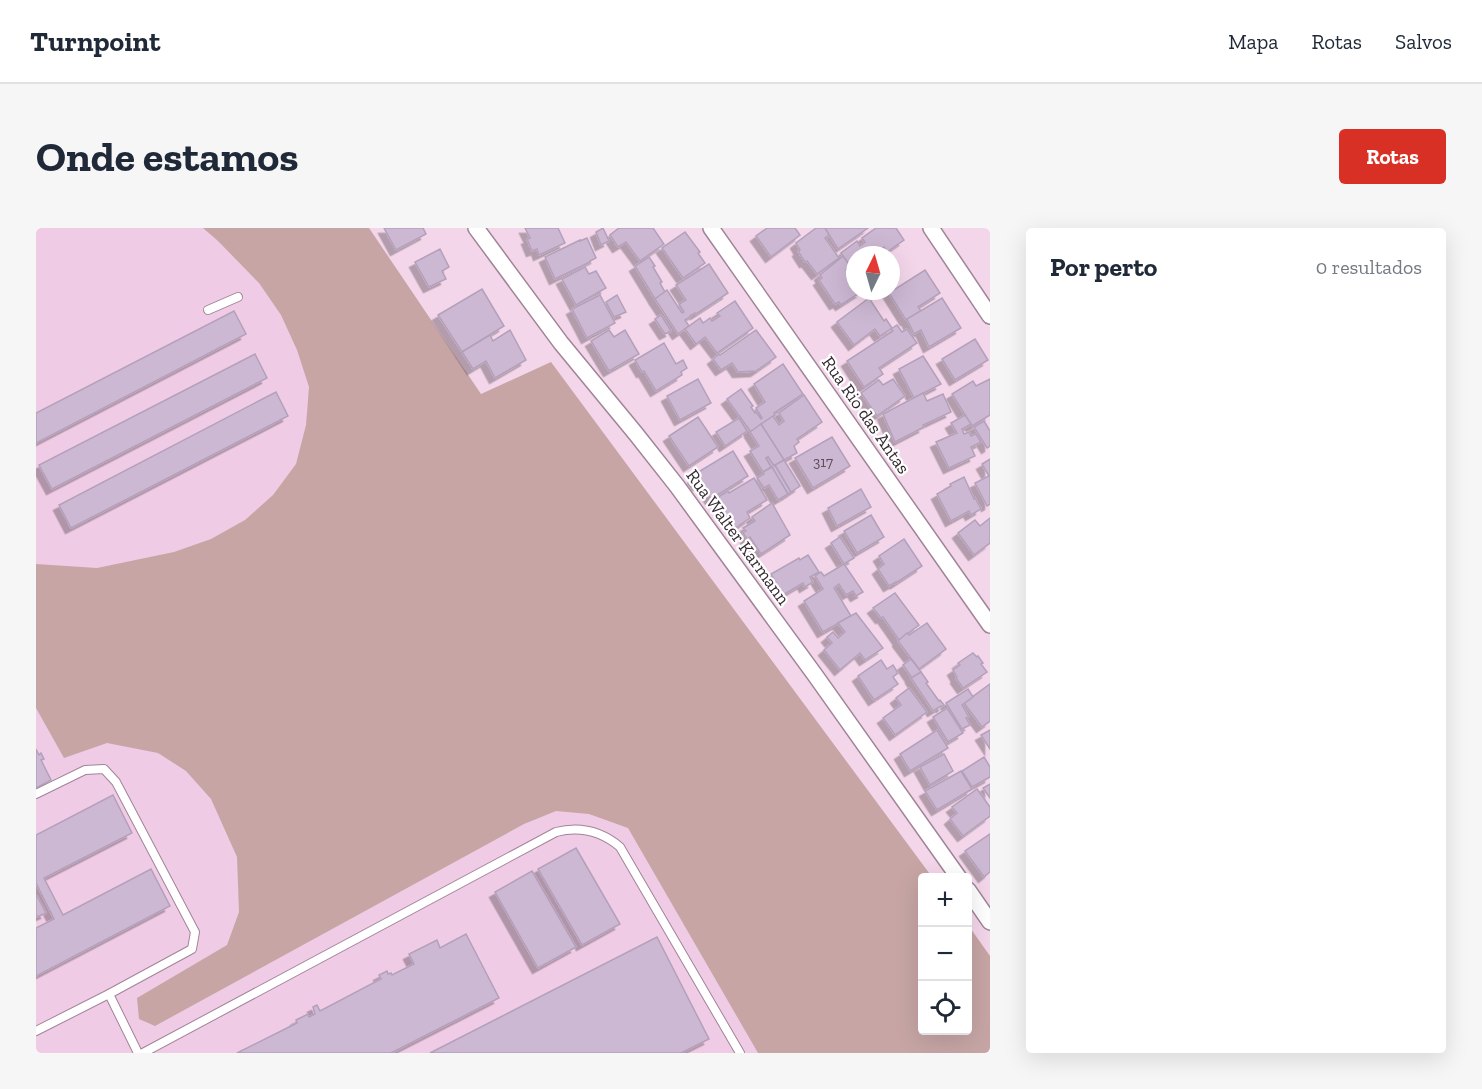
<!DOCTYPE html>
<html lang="pt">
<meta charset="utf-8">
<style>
:root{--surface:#fff;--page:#f6f6f7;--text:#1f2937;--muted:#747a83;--line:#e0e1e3;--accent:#d93025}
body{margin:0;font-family:"Zilla Slab",serif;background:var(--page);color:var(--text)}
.controls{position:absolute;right:18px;bottom:18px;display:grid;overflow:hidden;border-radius:6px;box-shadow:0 6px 24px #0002}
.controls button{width:54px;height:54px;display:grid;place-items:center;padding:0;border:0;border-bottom:2px solid var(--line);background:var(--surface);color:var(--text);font:30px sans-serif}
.compass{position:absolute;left:810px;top:18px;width:54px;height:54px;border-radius:50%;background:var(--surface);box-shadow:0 6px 24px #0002;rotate:5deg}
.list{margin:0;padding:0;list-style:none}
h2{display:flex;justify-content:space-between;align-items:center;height:78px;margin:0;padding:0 24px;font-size:26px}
h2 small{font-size:20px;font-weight:400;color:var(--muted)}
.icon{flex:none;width:33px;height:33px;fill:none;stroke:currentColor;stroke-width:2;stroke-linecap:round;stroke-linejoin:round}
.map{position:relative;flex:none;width:954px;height:825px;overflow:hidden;border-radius:6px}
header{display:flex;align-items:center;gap:36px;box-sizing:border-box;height:84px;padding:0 30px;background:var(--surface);border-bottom:2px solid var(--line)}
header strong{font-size:28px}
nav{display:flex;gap:33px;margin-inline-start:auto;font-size:21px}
.intro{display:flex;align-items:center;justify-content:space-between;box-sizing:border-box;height:144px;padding:0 36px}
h1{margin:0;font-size:42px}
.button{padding:15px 27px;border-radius:6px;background:var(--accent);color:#fff;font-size:21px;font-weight:700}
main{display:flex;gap:36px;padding:0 36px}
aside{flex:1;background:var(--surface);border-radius:6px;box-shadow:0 6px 24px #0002}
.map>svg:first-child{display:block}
.built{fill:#f0cbe5}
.forest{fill:#c7a5a5}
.building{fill:#cdb8d3;stroke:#b3a0ba;stroke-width:1.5;filter:url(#shadow)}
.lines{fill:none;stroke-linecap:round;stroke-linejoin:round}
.lane-casing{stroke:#a08497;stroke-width:10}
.street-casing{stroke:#a08497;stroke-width:18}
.lane{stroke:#fff;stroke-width:8}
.street{stroke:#fff;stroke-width:15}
.labels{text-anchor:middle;stroke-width:4.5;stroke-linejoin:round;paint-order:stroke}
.number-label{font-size:15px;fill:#5b4e5a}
.street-label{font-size:18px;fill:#352a32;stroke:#fff}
</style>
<header>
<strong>Turnpoint</strong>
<nav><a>Mapa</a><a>Rotas</a><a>Salvos</a></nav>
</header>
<div class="intro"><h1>Onde estamos</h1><a class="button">Rotas</a></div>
<main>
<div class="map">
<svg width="954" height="825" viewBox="0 0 954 825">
<defs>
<filter id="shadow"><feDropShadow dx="-5.5" dy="5.5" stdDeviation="0" flood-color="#0004"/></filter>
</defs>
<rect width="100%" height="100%" fill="#f4d6ea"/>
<path class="built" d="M0,0H333L445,166L515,134L896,649L886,650V802H932V697L954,728V825H0Z"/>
<path class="forest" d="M167,0H333L445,166L515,134L896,649L886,650V802H932V697L954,728V825H722L592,600L553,586L520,583L488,596L119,798L103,791L101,770L191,717L203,684L201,629L175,571L150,543L122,525L71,515L28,530L0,480V336L61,340L138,324L175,311L209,292L237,267L260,236L270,197L273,159L261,122L245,87L223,55L182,13Z"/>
<g class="building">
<path d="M348,0H387L390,6L360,22Z"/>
<path d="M489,0H522L529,15L503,27L501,21L496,23L491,11L494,10Z"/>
<path d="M567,0L573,13L565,17L560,4Z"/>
<path d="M583,0H617L628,16L604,33L590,14L582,19L574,7Z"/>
<path d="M731,0H759L764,7L735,29L720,8Z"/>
<path d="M780,0H789L793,7L789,10L803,30L781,46L771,33L769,34L762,23L764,22L760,15Z"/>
<path d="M789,0H832L802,21Z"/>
<path d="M840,0H860L868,12L851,24L848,19L840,24L839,22L837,25L838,27H819V46L805,25L821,13L824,18L829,14L826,10Z"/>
<path d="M649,4L664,24L662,25L669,35L647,50L626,20Z"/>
<path d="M551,10L560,30L554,33V34L519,51L509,29L544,12V13Z"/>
<path d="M404,21L413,39L406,43L410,51L393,59L379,34Z"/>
<path d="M807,28L815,39L810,42L819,55V63L825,64L805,77L803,74L799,76L783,52L786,50L784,47Z"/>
<path d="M613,29L619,38L617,39L626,54L624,55L629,64L619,71L599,38Z"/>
<path d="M673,36L692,65L660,86L659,85L654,88V89L649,92L653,98L642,106L619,71L631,62L646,85L648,84L643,76L650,72L640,57Z"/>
<path d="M549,39L553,46L560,43L570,60L540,77L526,51Z"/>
<path d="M889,42L904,65L882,79L885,83L870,92L853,65Z"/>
<path d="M446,61L468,98L426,124L402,87Z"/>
<path d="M564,67L579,95L551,110L536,81Z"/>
<path d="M581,67L590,84L578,89L570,74Z"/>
<path d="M833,70L848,93L850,91L856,100L844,108L839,101L818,117L801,94Z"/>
<path d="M906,70L925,100L893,119L885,102L878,106L871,91Z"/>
<path d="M699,73L717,100L681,125L669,109L660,116L649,101L664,90L667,95L674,90L676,93L684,88L681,85Z"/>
<path d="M198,83L210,106L0,215V185Z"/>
<path d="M625,87L635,103L629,106L619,91Z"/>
<path d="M861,97L866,104L871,101L881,115L843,140L847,146L828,159L811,133L857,103L855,101Z"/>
<path d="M474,102L490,132L459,150L450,133L437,141L426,124L454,107L457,113Z"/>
<path d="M573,102L578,109L589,102L603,126L573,143L555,113Z"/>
<path d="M720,102L740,129L720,143L702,144L696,135L685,142L677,131L683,126L684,127Z"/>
<path d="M939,111L952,132L919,152L906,131Z"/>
<path d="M628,115L640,136L647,132L651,140L645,144L646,147L620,163L608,143L606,144L599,132Z"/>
<path d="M219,126L231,150L16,261L3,237Z"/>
<path d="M887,128L905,156L878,170L863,141Z"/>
<path d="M747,136L767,166L738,185L739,187L715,204L691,171L705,161L717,178L715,179L719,185L720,184L725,191L726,190L720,180L729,174L718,156Z"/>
<path d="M662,151L675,175L644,192L631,168Z"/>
<path d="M857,151L869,168L841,188L825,165L843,152L847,157Z"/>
<path d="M954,151V187L936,198L916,166L937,153L940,158Z"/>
<path d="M240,164L252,188L35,300L23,277Z"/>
<path d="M887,165L891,173L907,166L915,184L887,197L888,199L859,214L847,186Z"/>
<path d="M768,167L786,194L761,211L763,214L758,218L761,225L748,232L725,196L737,188L743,197L748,193L743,185Z"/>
<path d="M929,187L935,196L926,201L928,206L933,204L935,208L940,206L945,214L935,219L939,228L913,240L900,214L921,205L915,195Z"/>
<path d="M662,189L682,219L653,238L633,208Z"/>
<path d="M703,190L711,203L689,218L680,204Z"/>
<path d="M948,193L954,203V218L951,220L938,199Z"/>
<path d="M725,196L748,232L738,238L732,229L730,230L735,239L727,244L714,223L723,218L714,204Z"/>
<path d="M796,209L814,238L777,260L759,230Z"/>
<path d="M697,223L712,248L675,271L665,255L662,257L657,250L660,248L659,246Z"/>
<path d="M732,229L738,238L739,237L755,264L752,266L730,230Z"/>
<path d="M954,231V276L951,278L939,255L953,248L946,236Z"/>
<path d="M748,232L764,258L755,264L739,237Z"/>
<path d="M736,239L752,266L742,272L733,257L728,260L721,250L728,246L727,244Z"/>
<path d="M928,249L938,271L939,270L945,281L935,287L933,283L915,293L901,266L915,258L914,256Z"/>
<path d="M718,250L731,272L711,284L714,290L698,301L679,271L692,263L693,265Z"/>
<path d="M825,261L835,279L801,298L792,280Z"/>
<path d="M736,275L754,307L725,326L714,309L711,311L707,305L710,303L707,300L719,293L716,289Z"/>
<path d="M835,287L848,309L821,325L808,303Z"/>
<path d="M954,290V315L938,327L922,305L939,292L944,298Z"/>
<path d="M804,309L818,330L808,336L795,315Z"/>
<path d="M868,311L886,338L860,355V354L853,358L842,341L848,336L843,328Z"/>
<path d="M772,327L783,344L774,349L777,354L769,359L767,355L747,367L735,346L763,330L764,332Z"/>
<path d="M808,336L827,364L820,368L817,363L810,367L803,356L798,360L815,388L787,404L768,373L787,361L779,348L785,344L788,348Z"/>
<path d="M859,365L883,397L863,412L847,389L845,390L837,380Z"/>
<path d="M820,385L847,420L829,432L824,425L804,442L788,422L796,415L791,409L797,404L802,410L809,404L802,395Z"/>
<path d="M891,395L910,421L883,441L862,413L871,405L873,407Z"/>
<path d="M937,425L941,429L942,428L947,435L945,436L951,444L927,460L920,450L921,449L917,442L924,437L922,435Z"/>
<path d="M875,431L885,444L876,450L867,437Z"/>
<path d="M845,432L851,441L857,437L862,445L857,449L862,456L838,472L822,448Z"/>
<path d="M885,444L892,454L890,455L903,473L904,472L908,477L906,479L905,478L897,483L875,450Z"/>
<path d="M954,456V493L946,499L928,475Z"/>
<path d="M873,460L891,484L859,507L847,490L865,477L860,470Z"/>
<path d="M932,461L937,469L926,477L933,489L930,490L934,497L926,501L910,475Z"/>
<path d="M911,480L927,505L912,514L897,489Z"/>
<path d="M901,502L912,520L874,543L864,526Z"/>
<path d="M954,502V521L945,507Z"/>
<path d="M0,521L3,527L5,525L8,531L5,532L15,552L0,560Z"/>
<path d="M908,526L917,543L894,557L884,539Z"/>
<path d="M948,529L954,539V549L936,559L926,543Z"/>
<path d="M925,543L936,561L901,582L889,563Z"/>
<path d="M954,556V570L947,560Z"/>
<path d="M941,561L954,579V588L927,608L914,591L921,585L916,579Z"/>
<path d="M77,567L96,605L8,650L27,687L115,641L134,678L0,748V700L18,691L0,655V607Z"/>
<path d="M954,606V644L948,649L929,623Z"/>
<path d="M540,620L584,696L546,717L502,641Z"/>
<path d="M496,643L540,719L502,740L459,664Z"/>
<path d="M0,668H1L10,685L1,689L0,686Z"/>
<path d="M430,706L463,770L355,825H201L261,795L260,792L272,786L273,789L279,786L277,779L281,777L284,783L345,751L343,747L351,743L352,746L355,745L356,747L378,736L373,726L401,712L404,720Z"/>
<path d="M621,709L673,811L645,825H394Z"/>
</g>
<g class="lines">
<g class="lane-casing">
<g id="lane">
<path d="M172,82L202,69"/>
<path d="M0,566L49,542L68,541L80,554L159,704L156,721L73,766L0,803"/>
<path d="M73,766L102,825"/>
<path d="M107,825L520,604C544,598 565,603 584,619L704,825"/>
</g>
</g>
<g class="street-casing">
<g id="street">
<path d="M440,0L525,115L600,206L641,258L779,447L923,650"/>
<path d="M675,0L954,397"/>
<path d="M895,0L954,88"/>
<path d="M932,662L954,694"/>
</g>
</g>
<use href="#lane" class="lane"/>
<use href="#street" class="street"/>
</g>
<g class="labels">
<g class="number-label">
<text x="787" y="239">317</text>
</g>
<g class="street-label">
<text transform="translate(830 187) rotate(55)" y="6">Rua Rio das Antas</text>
<text transform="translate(702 309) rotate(54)" y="6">Rua Walter Karmann</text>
</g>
</g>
</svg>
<div class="controls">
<button>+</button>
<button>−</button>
<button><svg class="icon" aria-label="locate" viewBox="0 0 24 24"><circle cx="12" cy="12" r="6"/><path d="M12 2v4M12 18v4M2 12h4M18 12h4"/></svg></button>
</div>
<svg class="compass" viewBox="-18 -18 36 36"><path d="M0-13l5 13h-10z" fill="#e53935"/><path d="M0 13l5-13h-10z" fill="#747a83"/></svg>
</div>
<aside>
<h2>Por perto<small>0 resultados</small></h2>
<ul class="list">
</ul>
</aside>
</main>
